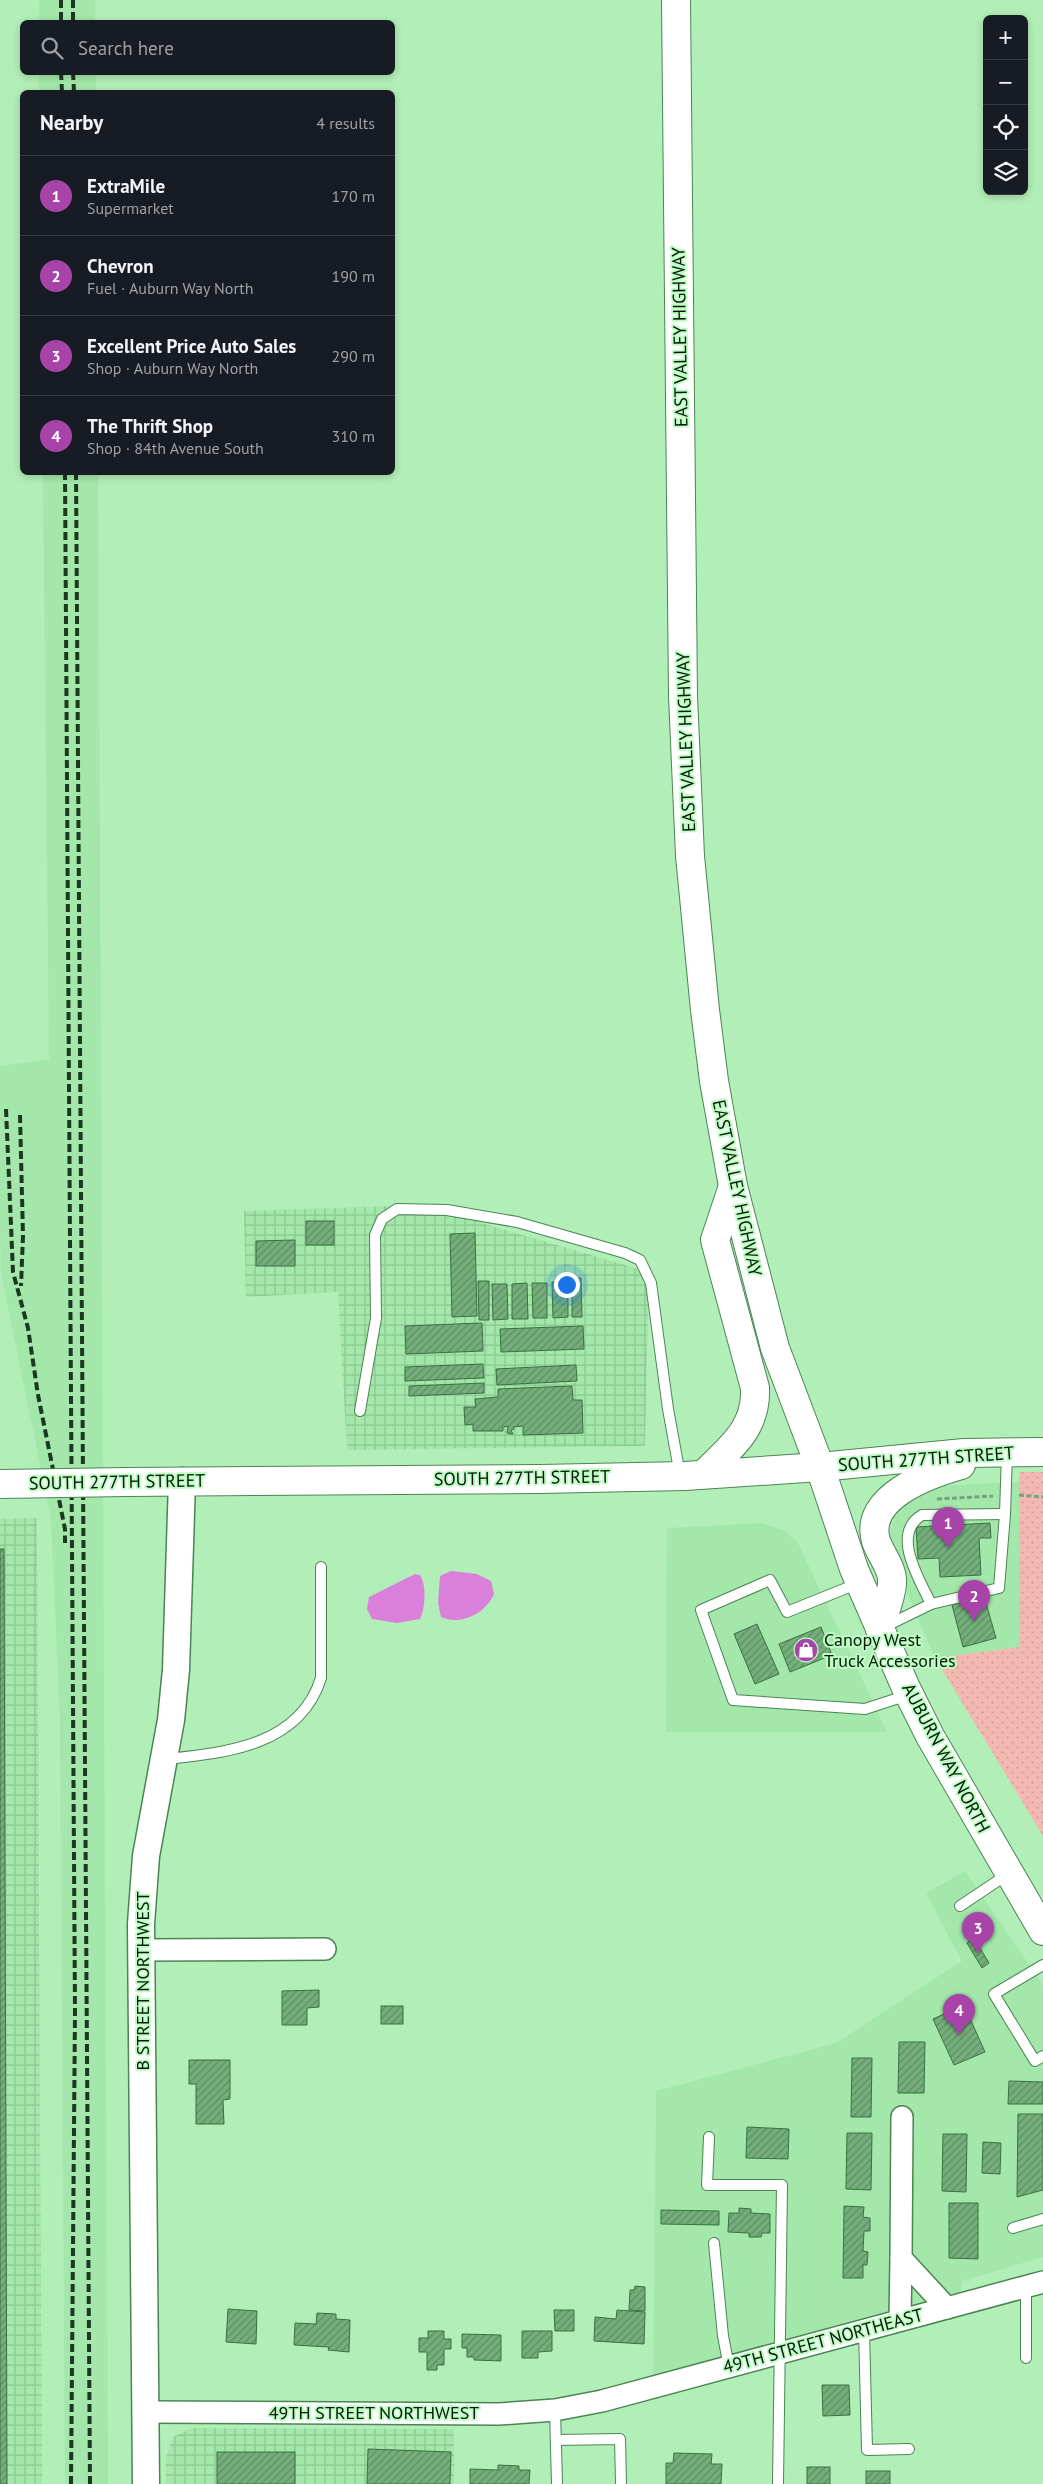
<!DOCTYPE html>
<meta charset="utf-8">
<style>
:root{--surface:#171b24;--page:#242831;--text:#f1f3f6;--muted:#9ea1a6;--line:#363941;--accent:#a844a9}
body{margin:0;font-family:"PT Sans",sans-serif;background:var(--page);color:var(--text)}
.controls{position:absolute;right:15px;top:15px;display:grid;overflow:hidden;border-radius:8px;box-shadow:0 2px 8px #0003}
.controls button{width:45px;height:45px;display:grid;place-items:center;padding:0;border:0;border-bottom:1px solid var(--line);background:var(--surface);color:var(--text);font:25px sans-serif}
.you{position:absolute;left:566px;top:1284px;width:18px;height:18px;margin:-12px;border:4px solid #fff;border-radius:50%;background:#1a73e8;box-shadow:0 0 0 8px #1a73e833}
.badge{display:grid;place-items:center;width:32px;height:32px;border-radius:50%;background:var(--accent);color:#fff;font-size:16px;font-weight:700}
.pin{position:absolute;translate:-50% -41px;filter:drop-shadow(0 1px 2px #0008)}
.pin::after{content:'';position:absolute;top:26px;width:18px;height:15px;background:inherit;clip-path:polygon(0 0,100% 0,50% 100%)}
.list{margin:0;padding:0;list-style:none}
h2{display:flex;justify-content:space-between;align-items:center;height:65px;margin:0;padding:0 20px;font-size:21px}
h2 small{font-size:16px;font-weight:400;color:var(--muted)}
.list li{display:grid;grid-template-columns:32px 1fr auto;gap:15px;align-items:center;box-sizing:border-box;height:80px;padding:0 20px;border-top:1px solid var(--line)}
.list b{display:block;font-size:19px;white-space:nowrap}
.list p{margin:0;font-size:16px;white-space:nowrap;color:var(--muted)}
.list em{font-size:16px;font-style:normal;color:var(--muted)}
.icon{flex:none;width:28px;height:28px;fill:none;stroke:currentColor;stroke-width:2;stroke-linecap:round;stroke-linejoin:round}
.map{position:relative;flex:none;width:1043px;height:2484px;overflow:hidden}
.search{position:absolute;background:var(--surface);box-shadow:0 2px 8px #0003;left:20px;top:20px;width:375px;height:55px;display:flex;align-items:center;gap:12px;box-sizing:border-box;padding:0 18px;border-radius:8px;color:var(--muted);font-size:19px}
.panel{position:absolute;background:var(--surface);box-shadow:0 2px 8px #0003;left:20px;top:90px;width:375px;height:385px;border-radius:8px}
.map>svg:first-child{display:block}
.built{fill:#a3e7aa}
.industrial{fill:url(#industrial-grid)}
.grass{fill:url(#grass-dots)}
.water{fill:#da80da}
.building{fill:url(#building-hatch);stroke:#387241}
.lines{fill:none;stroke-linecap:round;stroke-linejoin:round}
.service-casing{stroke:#4b8553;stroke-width:12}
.minor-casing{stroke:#4b8553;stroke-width:24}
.tertiary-casing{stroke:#4b8553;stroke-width:29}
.secondary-casing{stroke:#4b8553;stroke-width:30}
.path{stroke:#74a379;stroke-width:3;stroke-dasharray:5 2.5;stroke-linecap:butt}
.service{stroke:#fff;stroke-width:10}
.minor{stroke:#fff;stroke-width:21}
.tertiary{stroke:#fff;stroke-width:26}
.secondary{stroke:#fff;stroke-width:28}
.rail{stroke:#1c3820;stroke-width:4;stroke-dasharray:8 4;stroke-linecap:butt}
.secondary-bridge-casing{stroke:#4b8553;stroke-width:30;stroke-linecap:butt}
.secondary-bridge{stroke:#fff;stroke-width:28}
.labels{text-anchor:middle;stroke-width:4;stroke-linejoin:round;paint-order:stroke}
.street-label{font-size:18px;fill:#031906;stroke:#bffdc5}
.poi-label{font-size:18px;fill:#031906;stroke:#bffdc5;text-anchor:start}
</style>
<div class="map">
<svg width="1043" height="2484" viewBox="0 0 1043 2484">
<defs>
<pattern id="industrial-grid" width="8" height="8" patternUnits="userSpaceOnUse" patternTransform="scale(1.25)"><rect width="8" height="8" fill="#a3e7aa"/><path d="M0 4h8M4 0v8" fill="none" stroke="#8bc691"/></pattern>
<pattern id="grass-dots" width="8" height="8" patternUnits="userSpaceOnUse" patternTransform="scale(1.25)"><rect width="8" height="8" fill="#f3b9b1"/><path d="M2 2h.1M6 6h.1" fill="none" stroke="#cf9e97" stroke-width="1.8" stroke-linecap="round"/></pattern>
<pattern id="building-hatch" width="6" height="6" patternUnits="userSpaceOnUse" patternTransform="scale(1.25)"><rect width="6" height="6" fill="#74af7b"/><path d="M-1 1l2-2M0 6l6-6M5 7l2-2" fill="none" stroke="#5d8e63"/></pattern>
</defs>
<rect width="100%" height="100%" fill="#b2efb8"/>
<g class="built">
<rect x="39" y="0" width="56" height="22"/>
<rect x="39" y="73" width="57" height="19"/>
<path d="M43,473H98L108,2484H65L60,1719L51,1520L1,1272L0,1233V1066L49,1059Z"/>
<path d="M1019,1482V1647L935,1658L892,1558L888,1538L895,1517L901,1504L932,1486Z"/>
<path d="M762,1523L785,1531L797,1541L887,1732H666L667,1528Z"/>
<path d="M965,1871L1043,1985V2257L962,2281L958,2314L653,2400L656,2091L836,2043L962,1961L926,1893Z"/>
</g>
<g class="industrial">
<path d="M420,1205L649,1272L645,1446L347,1450L338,1292L246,1297L244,1211Z"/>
<path d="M37,1518L42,2484H0V1519Z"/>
<path d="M191,2428L454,2429V2484H166V2458L173,2437Z"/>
</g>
<path class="grass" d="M1019,1472H1043V1836L935,1658L1019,1647Z"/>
<g class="water">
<path d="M451,1571L477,1574L491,1581L494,1594C486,1613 461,1626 441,1617L438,1603L440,1576Z"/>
<path d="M415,1574L420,1575C427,1586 425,1608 420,1619L397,1623L372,1619L367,1609L369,1597Z"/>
</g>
<g class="building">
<rect x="306" y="1221" width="28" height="24"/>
<path d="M475,1233L477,1316L452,1317L450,1234Z"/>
<path d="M295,1240V1266H256V1241Z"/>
<path d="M572,1278H581L582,1317H572Z"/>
<path d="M478,1281H489V1320H479Z"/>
<path d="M552,1282H568V1317L553,1318Z"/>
<path d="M527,1283L528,1319H512V1284Z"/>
<path d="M532,1283H547V1318H533Z"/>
<path d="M492,1284H507L508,1319L493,1320Z"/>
<path d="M482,1323L483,1351L406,1354L405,1326Z"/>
<path d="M583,1326L584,1349L501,1352L500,1329Z"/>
<path d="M483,1364L484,1378L405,1381V1367Z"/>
<path d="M576,1365L577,1381L497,1385L496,1369Z"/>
<path d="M484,1383V1393L409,1396V1386Z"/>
<path d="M572,1386L573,1400H582L583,1433L523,1435V1426L513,1427L514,1429L511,1430L513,1434H510L507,1433L508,1426L503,1427V1431H473V1424L465,1425L464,1407H476L475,1399L498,1397V1389Z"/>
<path d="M990,1523L991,1538H979L981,1575L940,1577L939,1558L918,1559L916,1527Z"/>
<path d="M0,1549H4L7,2484H0Z"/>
<path d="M984,1596L996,1638L963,1647L952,1605Z"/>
<path d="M757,1624L779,1674L755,1684L734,1634Z"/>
<path d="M821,1627L832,1655L790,1672L779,1644Z"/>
<path d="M974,1938L989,1963L982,1968L967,1943Z"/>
<path d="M319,1990V2007L307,2008V2025H282V1991Z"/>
<path d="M964,2005L985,2052L954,2065L933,2019Z"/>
<rect x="381" y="2006" width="22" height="18"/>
<path d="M899,2042H925L924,2093H898Z"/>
<path d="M852,2058H872L871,2117H851Z"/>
<path d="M189,2060H230V2099L223,2100L224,2124H196V2084H189Z"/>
<path d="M1009,2081L1043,2082V2104H1008Z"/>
<path d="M1018,2114H1043V2190L1017,2197Z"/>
<path d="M747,2127L789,2129L788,2159L746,2158Z"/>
<path d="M847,2133H872L871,2190L846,2189Z"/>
<path d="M943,2134H967L966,2192L942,2191Z"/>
<path d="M983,2142L1001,2143L1000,2174L982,2173Z"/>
<path d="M949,2203H978V2259L949,2258Z"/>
<path d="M844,2206L864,2207L863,2217L870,2218V2231H864L863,2251L868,2252L867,2265H863V2278H843Z"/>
<path d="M739,2208L751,2209V2213L770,2214V2233H762L761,2237H749V2233L728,2232L729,2213H739Z"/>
<path d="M661,2210L719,2211V2225L661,2224Z"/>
<path d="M635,2286L645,2287V2311L629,2310L630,2290H634Z"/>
<path d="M228,2309L257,2311L256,2344L226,2342Z"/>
<path d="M554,2310H574V2331H555Z"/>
<path d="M617,2310L645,2312L644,2344L594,2341L595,2317L616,2319Z"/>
<path d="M317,2313L336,2314V2319L350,2320L349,2352L328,2350L329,2347L294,2345L295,2323L316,2324Z"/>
<path d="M428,2331H444V2339H451V2349H444V2365H437V2370H427V2352H419V2338H428Z"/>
<path d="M522,2331H552V2351L538,2352V2358H522Z"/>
<path d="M462,2334L501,2335V2361L474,2360V2357H467V2348H462Z"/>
<path d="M822,2385H849L850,2415L823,2416Z"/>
<path d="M368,2449L451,2452L450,2484H367Z"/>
<rect x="217" y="2452" width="78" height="32"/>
<path d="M674,2453L712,2454L711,2464H722L721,2484H666V2463H673Z"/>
<path d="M498,2465L519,2466V2470H530L529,2484H470V2469L498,2470Z"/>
<rect x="807" y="2467" width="23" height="17"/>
<rect x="866" y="2471" width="24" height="13"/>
</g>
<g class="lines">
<g class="service-casing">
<g id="service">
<path d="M360,1411L376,1318L375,1235L382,1219L397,1209L447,1210L517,1222L625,1253L640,1260L651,1283L668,1409L680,1475"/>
<path d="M859,1583L787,1612L770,1580L701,1610L733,1700L865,1709L908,1695"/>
<path d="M931,1604C920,1580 890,1534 922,1515L1005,1514"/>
<path d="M886,1626L931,1604L999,1588L1005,1514L1007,1452"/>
<path d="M166,1759C225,1753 300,1746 321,1678V1567"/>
<path d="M960,1906L1008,1874"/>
<path d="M1043,1965L994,1994L1035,2061L1043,2056"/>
<path d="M709,2137L707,2185H782L778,2484"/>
<path d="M1013,2228L1043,2219"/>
<path d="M714,2243L723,2336L729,2367"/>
<path d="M864,2330L867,2450L909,2449"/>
<path d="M1026,2358V2286"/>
<path d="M555,2410L557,2484"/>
<path d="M556,2440L620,2439L621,2484"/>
</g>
</g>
<g class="minor-casing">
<g id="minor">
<path d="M143,1950L325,1949"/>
<path d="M901,2258L902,2117"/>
<path d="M900,2320L901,2258L947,2308"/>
<path d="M146,2412L499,2414L555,2410L602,2401L1043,2282"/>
</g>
</g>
<g class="tertiary-casing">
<path id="tertiary" d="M146,2484L141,1924L146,1856L171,1720L176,1670L182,1481"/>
</g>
<g class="secondary-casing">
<g id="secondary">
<path d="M676,0L683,696L690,856L705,1010L714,1081L733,1186L775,1348L820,1467L854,1569L906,1688L930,1736L1043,1931"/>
<path d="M704,1474C730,1448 757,1429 755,1388L715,1240L733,1186"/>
<path d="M126,1482L540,1479L685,1476L820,1467L964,1453L1043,1452"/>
<path d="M880,1629C883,1616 893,1592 892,1580C892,1568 880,1553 876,1541C863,1497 929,1474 961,1465"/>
</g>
</g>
<g class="path">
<path d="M1019,1495L1043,1497"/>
<path d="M937,1499L993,1496"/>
</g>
<use href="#service" class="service"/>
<use href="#minor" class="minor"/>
<use href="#tertiary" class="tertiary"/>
<use href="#secondary" class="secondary"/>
<g class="rail">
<path d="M61,0V22"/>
<path d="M73,0V22"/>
<path d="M61,72L62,92"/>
<path d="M73,72L74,92"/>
<path d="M65,472L75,2012L71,2484"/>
<path d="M76,472L90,2484"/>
<path d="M6,1109L13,1272L28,1328L38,1395L65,1529V1543"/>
<path d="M20,1115L23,1236L21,1286"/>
</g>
<g class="secondary-bridge-casing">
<path id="secondary-bridge" d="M0,1484L126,1482"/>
</g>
<use href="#secondary-bridge" class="secondary-bridge"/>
</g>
<defs>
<g id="shop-disc" transform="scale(1.25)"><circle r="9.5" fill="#a844a9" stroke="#bffdc5"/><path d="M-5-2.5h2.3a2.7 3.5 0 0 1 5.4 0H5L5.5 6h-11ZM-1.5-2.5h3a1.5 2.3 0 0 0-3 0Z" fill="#fff"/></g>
</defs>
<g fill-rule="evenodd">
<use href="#shop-disc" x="806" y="1650"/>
</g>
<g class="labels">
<g class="street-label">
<text transform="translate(680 337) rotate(-91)" y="6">EAST VALLEY HIGHWAY</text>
<text transform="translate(686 742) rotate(-92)" y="6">EAST VALLEY HIGHWAY</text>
<text transform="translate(737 1188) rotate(78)" y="6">EAST VALLEY HIGHWAY</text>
<text transform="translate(926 1459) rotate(-4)" y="6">SOUTH 277TH STREET</text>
<text transform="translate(522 1478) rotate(-1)" y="6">SOUTH 277TH STREET</text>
<text transform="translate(117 1482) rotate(-1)" y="6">SOUTH 277TH STREET</text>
<text transform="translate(946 1758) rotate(62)" y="6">AUBURN WAY NORTH</text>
<text transform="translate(143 1981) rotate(-90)" y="6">B STREET NORTHWEST</text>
<text transform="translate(823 2341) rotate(-15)" y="6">49TH STREET NORTHEAST</text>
<text x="374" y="2419">49TH STREET NORTHWEST</text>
</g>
<g class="poi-label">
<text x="824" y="1646">Canopy West<tspan x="824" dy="21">Truck Accessories</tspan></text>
</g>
</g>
</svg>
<div class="controls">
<button>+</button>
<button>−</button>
<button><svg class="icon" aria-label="locate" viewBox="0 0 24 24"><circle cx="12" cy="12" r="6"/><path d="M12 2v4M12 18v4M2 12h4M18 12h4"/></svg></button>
<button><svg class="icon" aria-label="layers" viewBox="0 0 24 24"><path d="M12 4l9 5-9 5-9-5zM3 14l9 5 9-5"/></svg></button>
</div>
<div class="you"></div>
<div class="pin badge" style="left:948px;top:1548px">1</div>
<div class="pin badge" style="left:974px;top:1621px">2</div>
<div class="pin badge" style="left:978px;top:1953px">3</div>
<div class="pin badge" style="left:959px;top:2035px">4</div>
<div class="search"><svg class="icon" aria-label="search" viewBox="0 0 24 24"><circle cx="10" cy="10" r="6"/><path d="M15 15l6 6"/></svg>Search here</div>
<section class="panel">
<h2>Nearby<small>4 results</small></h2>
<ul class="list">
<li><span class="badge">1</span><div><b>ExtraMile</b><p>Supermarket</p></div><em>170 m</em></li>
<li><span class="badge">2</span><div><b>Chevron</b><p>Fuel · Auburn Way North</p></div><em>190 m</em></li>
<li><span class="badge">3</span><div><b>Excellent Price Auto Sales</b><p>Shop · Auburn Way North</p></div><em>290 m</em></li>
<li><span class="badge">4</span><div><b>The Thrift Shop</b><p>Shop · 84th Avenue South</p></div><em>310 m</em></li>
</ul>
</section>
</div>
